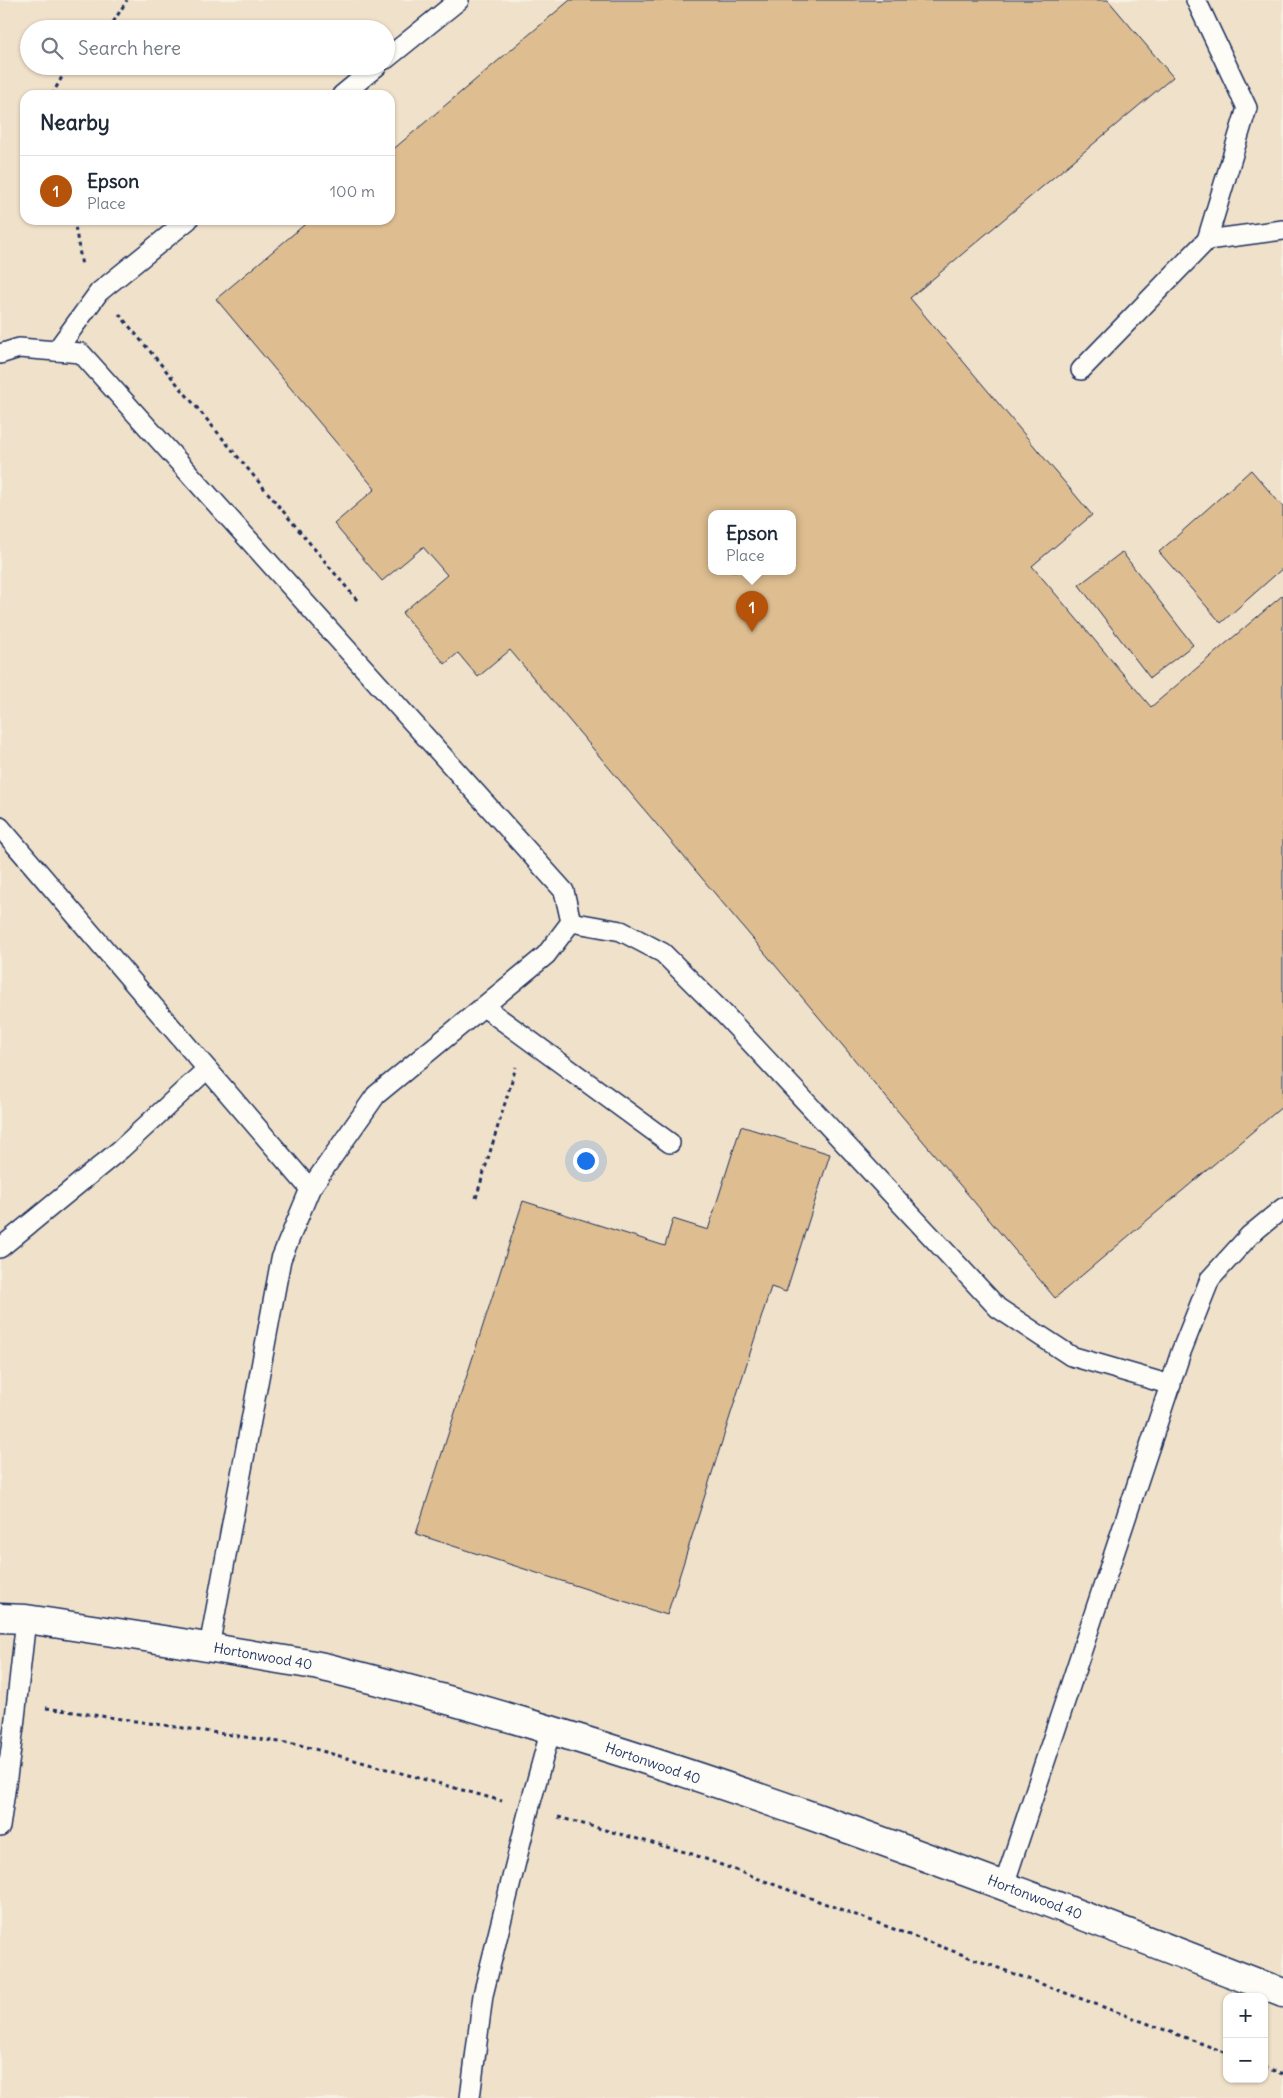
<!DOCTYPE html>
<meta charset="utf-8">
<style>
:root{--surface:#fff;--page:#f2f2f3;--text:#1f2937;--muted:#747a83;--line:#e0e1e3;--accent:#b45309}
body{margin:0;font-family:Delius,sans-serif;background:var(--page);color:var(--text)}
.controls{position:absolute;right:15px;bottom:15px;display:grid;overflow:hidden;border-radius:10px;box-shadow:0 1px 4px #0004}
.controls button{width:45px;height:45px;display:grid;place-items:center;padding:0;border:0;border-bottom:1px solid var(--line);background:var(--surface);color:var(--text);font:25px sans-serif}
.you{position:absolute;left:585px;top:1160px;width:18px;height:18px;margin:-12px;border:4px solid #fff;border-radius:50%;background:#1a73e8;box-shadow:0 0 0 8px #1a73e833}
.badge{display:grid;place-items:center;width:32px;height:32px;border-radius:50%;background:var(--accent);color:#fff;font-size:16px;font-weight:700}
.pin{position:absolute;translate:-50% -41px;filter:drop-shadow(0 1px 2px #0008)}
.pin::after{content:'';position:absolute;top:26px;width:18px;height:15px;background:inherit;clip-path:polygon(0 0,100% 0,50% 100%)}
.popup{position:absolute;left:708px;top:510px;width:88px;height:65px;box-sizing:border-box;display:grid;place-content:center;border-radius:10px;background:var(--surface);filter:drop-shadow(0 1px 4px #0005);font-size:16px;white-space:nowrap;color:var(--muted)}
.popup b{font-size:19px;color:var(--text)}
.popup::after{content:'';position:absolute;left:50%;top:100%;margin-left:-10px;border:10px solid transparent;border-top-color:var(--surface)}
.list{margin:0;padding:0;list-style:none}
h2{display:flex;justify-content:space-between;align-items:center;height:65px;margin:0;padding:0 20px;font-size:21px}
h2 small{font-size:16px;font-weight:400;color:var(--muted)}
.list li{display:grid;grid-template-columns:32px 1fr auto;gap:15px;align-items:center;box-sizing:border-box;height:70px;padding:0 20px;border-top:1px solid var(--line)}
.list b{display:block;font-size:19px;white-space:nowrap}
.list p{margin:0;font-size:16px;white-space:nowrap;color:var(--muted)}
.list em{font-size:16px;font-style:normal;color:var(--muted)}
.icon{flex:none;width:28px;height:28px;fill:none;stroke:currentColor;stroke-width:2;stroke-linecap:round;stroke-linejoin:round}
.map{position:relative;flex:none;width:1283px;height:2098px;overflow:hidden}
.search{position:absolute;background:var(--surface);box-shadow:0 1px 4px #0004;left:20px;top:20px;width:375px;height:55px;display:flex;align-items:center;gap:12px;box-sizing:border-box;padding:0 18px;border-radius:28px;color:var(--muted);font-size:19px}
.panel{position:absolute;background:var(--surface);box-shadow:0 1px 4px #0004;left:20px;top:90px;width:375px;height:135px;border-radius:15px}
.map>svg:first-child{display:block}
.built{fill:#f0e1ca;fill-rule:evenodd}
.building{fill:#debe91;stroke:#1b2f5e;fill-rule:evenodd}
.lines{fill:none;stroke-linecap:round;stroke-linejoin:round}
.lane-casing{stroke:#1b2f5e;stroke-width:22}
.street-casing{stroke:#1b2f5e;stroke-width:31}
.path{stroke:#1b2f5e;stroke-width:3;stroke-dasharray:4 4;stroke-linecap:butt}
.lane{stroke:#fdfcf7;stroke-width:19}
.street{stroke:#fdfcf7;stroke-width:28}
.labels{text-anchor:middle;stroke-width:4;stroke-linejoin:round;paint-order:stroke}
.street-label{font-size:14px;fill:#1b2f5e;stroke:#fdfcf7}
</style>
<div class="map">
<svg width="1283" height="2098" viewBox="0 0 1283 2098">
<rect width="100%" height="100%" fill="#f7f0e3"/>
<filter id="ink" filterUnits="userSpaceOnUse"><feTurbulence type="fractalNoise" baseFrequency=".02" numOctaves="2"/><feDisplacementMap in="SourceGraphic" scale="10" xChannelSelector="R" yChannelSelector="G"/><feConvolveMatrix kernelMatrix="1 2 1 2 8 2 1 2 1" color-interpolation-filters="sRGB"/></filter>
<g filter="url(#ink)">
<path class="built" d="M0,0H1283V2098H0ZM29,29H386V66H29ZM25,95H390V220H25ZM712,513H792V571H712ZM1227,1997H1264V2079H1227Z"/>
<g class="building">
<path d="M570,0H1108L1173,77L910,298L1092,515L1032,566L1151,707L1283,595V1106L1055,1298L510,650L478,677L458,653L445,664L402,613L447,575L423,547L382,581L334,524L375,489L216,299L310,220H390V152ZM712,513H792V571H712Z"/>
<path d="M1251,470L1283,507V568L1221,623L1159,552Z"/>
<path d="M1122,552L1193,645L1150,678L1079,585Z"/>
<path d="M741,1126L830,1154L786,1292L771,1287L667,1615L416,1534L523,1201L665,1246L673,1219L708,1230Z"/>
</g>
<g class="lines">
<g class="lane-casing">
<g id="lane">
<path d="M386,59L459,0"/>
<path d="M342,95L377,66"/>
<path d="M1207,240L1283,230"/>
<path d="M56,351L99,292L188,220"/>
<path d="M0,354L19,348L81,353L564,891L571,922L546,955L376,1095L310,1189L281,1259L209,1647"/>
<path d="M1081,370L1207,240L1247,108L1196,0"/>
<path d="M0,827L310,1189"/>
<path d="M571,922L621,931L663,953L725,1015L998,1308L1071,1356L1171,1385"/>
<path d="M484,1007L670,1143"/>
<path d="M0,1248L121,1149L207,1069"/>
<path d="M0,1827L14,1727L26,1619"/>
<path d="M1004,1885L1181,1352L1210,1279L1250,1235L1283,1208"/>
<path d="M470,2098L483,1995L529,1809L551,1729"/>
</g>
</g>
<g class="street-casing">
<path id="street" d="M0,1618L26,1619C100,1630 174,1641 248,1654C276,1659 305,1662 332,1669C658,1751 971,1872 1283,1993"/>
</g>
<g class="path">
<path d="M109,29L127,0"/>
<path d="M52,95L68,66"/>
<path d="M74,220L82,266"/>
<path d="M119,314L357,600"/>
<path d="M476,1198L516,1067"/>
<path d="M46,1708L300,1745L502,1801"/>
<path d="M558,1817L692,1854L1227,2053"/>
<path d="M1264,2067L1283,2074"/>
</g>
<use href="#lane" class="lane"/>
<use href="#street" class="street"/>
</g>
</g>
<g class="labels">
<g class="street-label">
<text transform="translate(263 1656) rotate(10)" y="5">Hortonwood 40</text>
<text transform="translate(653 1763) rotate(19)" y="5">Hortonwood 40</text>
<text transform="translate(1035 1897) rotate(21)" y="5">Hortonwood 40</text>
</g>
</g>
</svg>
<div class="controls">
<button>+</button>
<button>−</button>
</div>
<div class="you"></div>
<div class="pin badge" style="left:752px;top:632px">1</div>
<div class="popup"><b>Epson</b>Place</div>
<div class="search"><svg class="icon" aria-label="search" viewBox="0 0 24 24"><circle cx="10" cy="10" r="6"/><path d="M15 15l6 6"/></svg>Search here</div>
<section class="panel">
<h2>Nearby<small></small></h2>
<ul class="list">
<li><span class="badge">1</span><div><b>Epson</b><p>Place</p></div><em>100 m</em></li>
</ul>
</section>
</div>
